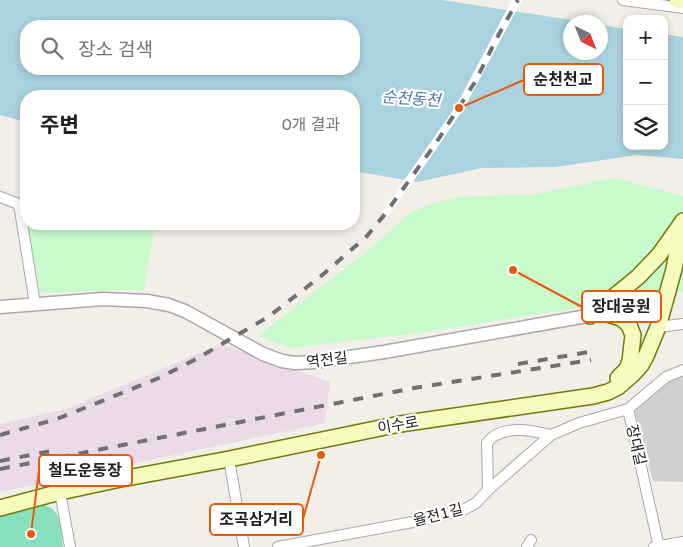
<!DOCTYPE html>
<html lang="ko">
<meta charset="utf-8">
<style>
:root{--surface:#fff;--page:#f2f2f2;--text:#202124;--muted:#757577;--line:#e0e0e0}
body{margin:0;font-family:"Varela Round","Noto Sans KR",sans-serif;background:var(--page);color:var(--text)}
.controls{position:absolute;right:15px;top:15px;display:grid;overflow:hidden;border-radius:10px;box-shadow:0 2px 8px #0003}
.controls button{width:45px;height:45px;display:grid;place-items:center;padding:0;border:0;border-bottom:1px solid var(--line);background:var(--surface);color:var(--text);font:25px sans-serif}
.compass{position:absolute;left:563px;top:15px;width:45px;height:45px;border-radius:50%;background:var(--surface);box-shadow:0 2px 8px #0003;rotate:137deg}
.list{margin:0;padding:0;list-style:none}
h2{display:flex;justify-content:space-between;align-items:center;height:65px;margin:0;padding:0 20px;font-size:21px}
h2 small{font-size:16px;font-weight:400;color:var(--muted)}
.icon{flex:none;width:28px;height:28px;fill:none;stroke:currentColor;stroke-width:2;stroke-linecap:round;stroke-linejoin:round}
.map{position:relative;flex:none;width:683px;height:547px;overflow:hidden}
.search{position:absolute;background:var(--surface);box-shadow:0 2px 8px #0003;left:20px;top:20px;width:340px;height:55px;display:flex;align-items:center;gap:12px;box-sizing:border-box;padding:0 18px;border-radius:20px;color:var(--muted);font-size:19px}
.panel{position:absolute;background:var(--surface);box-shadow:0 2px 8px #0003;left:20px;top:90px;width:340px;height:140px;border-radius:20px}
.map>svg:first-child{display:block}
.industrial{fill:#ebdbe8}
.religious{fill:#d0d0d0}
.park{fill:#c8facc}
.pitch{fill:#88e0be}
.water{fill:#aad3df;fill-rule:evenodd}
.pier{fill:#fff}
.lines{fill:none;stroke-linecap:round;stroke-linejoin:round}
.minor-casing{stroke:#a9a9a9;stroke-width:12}
.tertiary-casing{stroke:#a9a9a9;stroke-width:15}
.secondary-casing{stroke:#707d05;stroke-width:18}
.minor{stroke:#fff;stroke-width:10}
.tertiary{stroke:#fff;stroke-width:12}
.secondary{stroke:#f7fabf;stroke-width:15}
.rail{stroke:#707070;stroke-width:4;stroke-dasharray:10 10;stroke-linecap:butt}
.labels{text-anchor:middle;stroke-width:4.5;stroke-linejoin:round;paint-order:stroke}
.street-label{font-size:15px;fill:#222;stroke:#fff}
.water-label{font-size:16px;font-style:italic;fill:#4a7aab;stroke:#fff}
.leader{fill:none;stroke:#e8590c;stroke-width:2}
.callout-dot{fill:#e8590c;stroke:#fff;stroke-width:2}
.callout{fill:#fff;stroke:#e8590c;stroke-width:2}
.callout-label{font-size:16px;text-anchor:middle;font-weight:bold;fill:#222}
</style>
<div class="map">
<svg width="683" height="547" viewBox="0 0 683 547">
<rect width="100%" height="100%" fill="#f2efe9"/>
<path class="industrial" d="M221,344L330,382L325,423L0,492V424L69,408Z"/>
<path class="religious" d="M683,375V482L653,481L635,413L636,407L647,395L674,378Z"/>
<g class="park">
<path d="M615,178L683,196V292L418,333L290,348L258,336L371,248L410,213L431,204L457,197L535,194Z"/>
<path d="M27,224H155L144,290H113L40,293Z"/>
</g>
<path class="pitch" d="M44,505C63,510 61,531 63,547H0V516Z"/>
<path class="water" d="M0,0H442L584,22H570V52H600L601,25L627,29V146H664V34L683,37V159L637,155L556,167L482,168L417,182L354,171V96H26V122L0,115ZM26,26H354V69H26Z"/>
<path class="pier" d="M512,0H522L463,110L430,158L388,216L382,212L456,106Z"/>
<g class="lines">
<g class="minor-casing">
<g id="minor">
<path d="M623,0L683,8"/>
<path d="M0,197L19,204L35,304"/>
<path d="M658,327L683,324"/>
<path d="M628,409L659,547"/>
<path d="M229,459L244,547"/>
<path d="M488,490L487,443C490,440 492,436 496,435C513,426 533,431 551,435"/>
<path d="M60,492L70,547"/>
<path d="M278,547L429,519L463,510L476,503L488,490L551,435L579,423L628,409L666,377L683,370"/>
<path d="M527,547L531,540"/>
<path d="M654,547L683,542"/>
</g>
</g>
<g class="tertiary-casing">
<path id="tertiary" d="M0,307L103,299L147,301L169,305L185,311L263,354L282,361L295,363L315,362L384,352L604,313L664,304"/>
</g>
<g class="secondary-casing">
<g id="secondary">
<path d="M677,0L683,1"/>
<path d="M604,313L621,318L629,325L633,335L630,361L627,369L618,378"/>
<path d="M590,316L638,277L659,255L681,224"/>
<path d="M0,508L60,492L116,480L229,459L400,424L593,396L608,392L618,387L633,374L641,365L646,356L658,327L674,269L683,221"/>
</g>
</g>
<use href="#minor" class="minor"/>
<use href="#tertiary" class="tertiary"/>
<use href="#secondary" class="secondary"/>
<g class="rail">
<path d="M518,364L589,352"/>
<path d="M0,435L57,419L159,378L198,358L268,317L320,277L367,236L385,214L436,143L475,82L499,34L518,0"/>
<path d="M0,461L56,450"/>
<path d="M0,469L414,388L591,360"/>
</g>
</g>
<g class="labels">
<g class="street-label">
<text transform="translate(327 360) rotate(-7)" y="5">역전길</text>
<text transform="translate(398 425) rotate(-10)" y="5">이수로</text>
<text transform="translate(636 445) rotate(77)" y="5">장대길</text>
<text transform="translate(438 515) rotate(-14)" y="5">율전1길</text>
</g>
<g class="water-label">
<text transform="translate(411 98) rotate(4)" y="6">순천동천</text>
</g>
</g>
<path class="leader" d="M459 108L524 80M513 270L582 307M31 534L39 470M321 455L303 519"/>
<g class="callout-dot">
<circle cx="459" cy="108" r="5"/>
<circle cx="513" cy="270" r="5"/>
<circle cx="31" cy="534" r="5"/>
<circle cx="321" cy="455" r="5"/>
</g>
<g class="callout">
<rect x="524" y="64" width="79" height="31" rx="5"/>
<rect x="582" y="291" width="79" height="31" rx="5"/>
<rect x="39" y="455" width="93" height="31" rx="5"/>
<rect x="210" y="504" width="93" height="31" rx="5"/>
</g>
<g class="callout-label">
<text x="563" y="85">순천천교</text>
<text x="621" y="312">장대공원</text>
<text x="85" y="476">철도운동장</text>
<text x="256" y="525">조곡삼거리</text>
</g>
</svg>
<div class="controls">
<button>+</button>
<button>−</button>
<button><svg class="icon" aria-label="layers" viewBox="0 0 24 24"><path d="M12 4l9 5-9 5-9-5zM3 14l9 5 9-5"/></svg></button>
</div>
<svg class="compass" viewBox="-18 -18 36 36"><path d="M0-13l5 13h-10z" fill="#e53935"/><path d="M0 13l5-13h-10z" fill="#757577"/></svg>
<div class="search"><svg class="icon" aria-label="search" viewBox="0 0 24 24"><circle cx="10" cy="10" r="6"/><path d="M15 15l6 6"/></svg>장소 검색</div>
<section class="panel">
<h2>주변<small>0개 결과</small></h2>
<ul class="list">
</ul>
</section>
</div>
